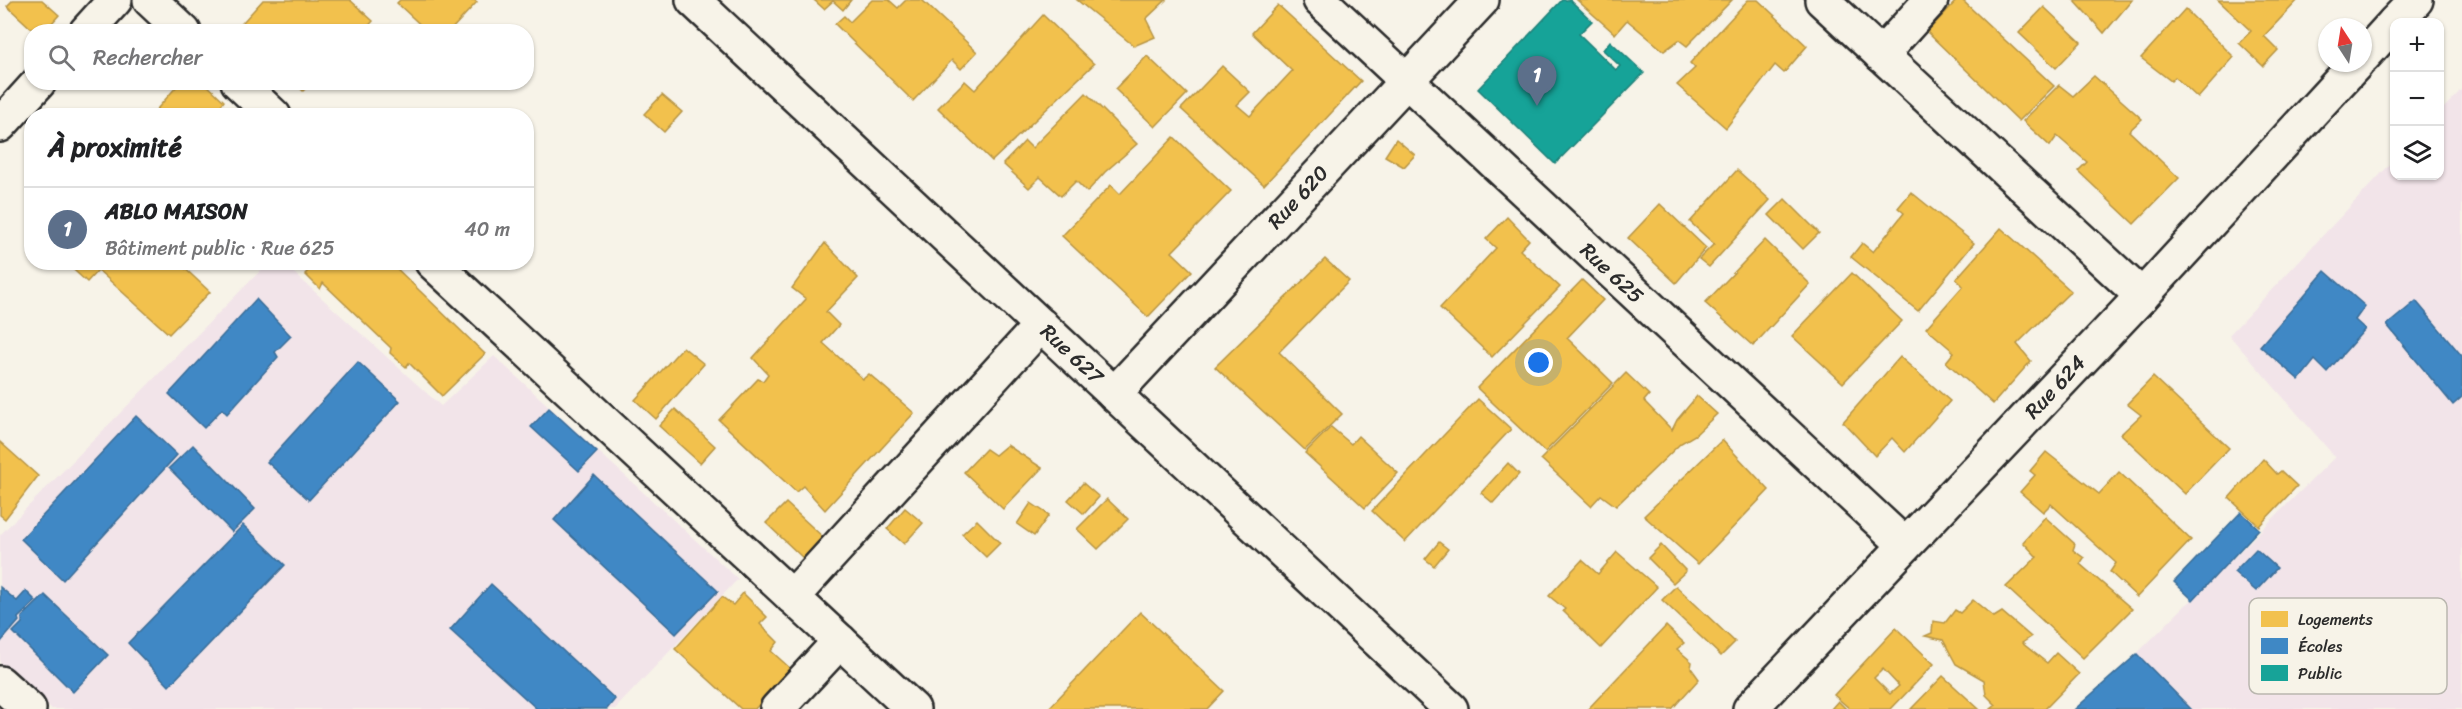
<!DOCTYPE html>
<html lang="fr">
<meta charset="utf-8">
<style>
:root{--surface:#fff;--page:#f6f6f6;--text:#202124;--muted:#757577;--line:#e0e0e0;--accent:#111827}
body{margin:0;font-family:Sriracha,sans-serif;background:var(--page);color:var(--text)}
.controls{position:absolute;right:18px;top:18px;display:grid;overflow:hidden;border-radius:12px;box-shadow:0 2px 4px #0004}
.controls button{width:54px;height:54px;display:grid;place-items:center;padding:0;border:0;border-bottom:2px solid var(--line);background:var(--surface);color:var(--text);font:30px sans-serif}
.compass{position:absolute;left:2318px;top:18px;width:54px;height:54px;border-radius:50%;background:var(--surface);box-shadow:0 2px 4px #0004;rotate:348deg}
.you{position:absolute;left:1539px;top:363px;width:21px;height:21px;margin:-15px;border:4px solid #fff;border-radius:50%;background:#1a73e8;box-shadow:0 0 0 9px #1a73e833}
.badge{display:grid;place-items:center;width:39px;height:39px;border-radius:50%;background:var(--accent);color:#fff;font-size:20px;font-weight:700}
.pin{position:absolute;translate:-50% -50px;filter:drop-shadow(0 2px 3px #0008)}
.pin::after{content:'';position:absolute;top:32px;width:21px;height:18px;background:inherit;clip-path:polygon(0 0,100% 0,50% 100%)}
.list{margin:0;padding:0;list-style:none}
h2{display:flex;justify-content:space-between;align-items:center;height:78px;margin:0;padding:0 24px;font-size:26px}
h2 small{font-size:20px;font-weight:400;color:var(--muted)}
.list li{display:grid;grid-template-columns:39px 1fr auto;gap:18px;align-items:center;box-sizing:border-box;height:84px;padding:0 24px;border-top:2px solid var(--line)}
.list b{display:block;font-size:22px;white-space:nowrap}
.list p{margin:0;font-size:20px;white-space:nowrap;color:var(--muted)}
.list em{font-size:20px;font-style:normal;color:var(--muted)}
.icon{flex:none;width:33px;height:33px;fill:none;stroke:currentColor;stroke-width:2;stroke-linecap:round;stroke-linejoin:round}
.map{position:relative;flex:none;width:2462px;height:709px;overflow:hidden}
.search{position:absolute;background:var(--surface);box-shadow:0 2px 4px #0004;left:24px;top:24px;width:510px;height:66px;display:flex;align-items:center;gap:15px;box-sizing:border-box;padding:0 21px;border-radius:24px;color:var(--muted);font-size:22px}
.panel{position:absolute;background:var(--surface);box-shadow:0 2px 4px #0004;left:24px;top:108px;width:510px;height:162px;border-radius:24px}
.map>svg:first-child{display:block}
.built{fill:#f2e4e9}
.homes{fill:#f2c14e;stroke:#b69444;stroke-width:1.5;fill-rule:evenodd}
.schools{fill:#3f88c5;stroke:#396c97;stroke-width:1.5}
.public{fill:#17a398;stroke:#1d7f77;stroke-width:1.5}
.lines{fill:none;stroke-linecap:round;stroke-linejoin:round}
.street-casing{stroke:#2b2b2b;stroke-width:38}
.secondary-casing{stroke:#2b2b2b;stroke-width:38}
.street{stroke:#f7f3e8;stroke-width:33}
.secondary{stroke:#f7f3e8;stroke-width:33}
.labels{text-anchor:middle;stroke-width:6;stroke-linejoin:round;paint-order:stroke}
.street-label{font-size:21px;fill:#2b2b2b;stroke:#f7f3e8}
.key{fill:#f7f3e8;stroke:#bab7af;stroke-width:1.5}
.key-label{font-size:16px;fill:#2b2b2b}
</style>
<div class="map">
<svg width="2462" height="709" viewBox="0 0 2462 709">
<rect width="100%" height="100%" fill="#f7f3e8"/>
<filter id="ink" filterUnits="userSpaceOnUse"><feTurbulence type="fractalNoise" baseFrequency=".0167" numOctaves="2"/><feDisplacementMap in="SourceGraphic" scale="12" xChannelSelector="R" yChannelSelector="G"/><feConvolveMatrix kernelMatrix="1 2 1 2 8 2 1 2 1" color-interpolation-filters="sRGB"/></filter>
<g filter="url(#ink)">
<g class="built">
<path d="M2462,89V709H2081L2335,457L2229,335L2394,160V176H2440V112Z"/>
<path d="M268,263H283L441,406L494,356L738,579L615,709H52L0,663V535Z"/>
</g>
<g class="homes">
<path d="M13,0H42L59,15L44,32H35L7,6Z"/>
<path d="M263,0H350L373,21L363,32H234Z"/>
<path d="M400,0H474L477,2L449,32H428L397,3Z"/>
<path d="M814,0H851L843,10L833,1L824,9Z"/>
<path d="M872,0H889L898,8L906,0H922L977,52L961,69L952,60L913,101L835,24L844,16L850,22Z"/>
<path d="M1077,0H1166L1146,19L1155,37L1134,46Z"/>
<path d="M1577,0H1732L1687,46L1679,40L1664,51L1627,20L1615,34Z"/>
<path d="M1748,0H1758L1807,46L1784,73L1775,65L1726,128L1677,85L1695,68L1690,63Z"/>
<path d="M1957,0H1962L2054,86L2019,121L1927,32Z"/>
<path d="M2074,0H2132L2104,33Z"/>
<path d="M2218,0H2298L2264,36L2278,50L2263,66L2239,43L2251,31Z"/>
<path d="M1278,5L1361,81L1264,185L1181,109L1222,66L1250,92L1237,105L1250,116L1292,71L1252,33Z"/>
<path d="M2044,7L2081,42L2056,68L2019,33Z"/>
<path d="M2185,9L2234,57L2198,98L2175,77L2171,81L2141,58Z"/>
<path d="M1043,15L1094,64L992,161L938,108L965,81L975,90Z"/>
<path d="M1147,56L1187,94L1155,127L1115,89Z"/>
<path d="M2094,76L2142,119L2129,131L2179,178L2134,224L2078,171L2087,162L2057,136L2050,146L2023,121L2059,85L2073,96Z"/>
<path d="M204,82L224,101L219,108L229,116H151L177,86Z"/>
<path d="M294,82H312L303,91Z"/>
<path d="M1086,93L1137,144L1105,172L1087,192L1076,181L1061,196L1040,177L1029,188L1003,164L1025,141L1032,148Z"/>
<path d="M662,95L682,112L664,132L644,114Z"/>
<path d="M1174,137L1231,191L1172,252L1192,271L1148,317L1062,236L1111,185L1120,194Z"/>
<path d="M1396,139L1415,155L1404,167L1385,156Z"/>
<path d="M1737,170L1770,200L1709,267L1699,259L1714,244L1690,222Z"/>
<path d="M1911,192L1974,243L1918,311L1851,257L1862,243L1873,252L1904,213L1898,208Z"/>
<path d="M1785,199L1819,233L1803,249L1769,215Z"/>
<path d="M1660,204L1706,248L1676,283L1628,238Z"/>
<path d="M1507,217L1529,240L1520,250L1560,287L1492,357L1440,308L1496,248L1486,239Z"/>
<path d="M2001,228L2071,291L2017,344L2031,361L1993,404L1946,362L1954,352L1926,328L1963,286L1956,279Z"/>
<path d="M1765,240L1810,284L1753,346L1705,303Z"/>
<path d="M825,243L858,278L826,312L839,325L823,343L863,379L869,374L914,413L825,510L803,486L796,492L719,420L758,379L763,381L768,374L753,358L806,299L792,288Z"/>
<path d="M1325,259L1349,281L1279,352L1342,414L1305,450L1215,367Z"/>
<path d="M65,262H178L210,292L169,334L98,270L87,282Z"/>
<path d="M299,262H390L485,354L442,396L409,363L406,367L390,353L391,348L323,283L320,289L305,274L308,271Z"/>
<path d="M1852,273L1902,321L1843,383L1792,336Z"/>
<path d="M1582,280L1603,300L1567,338L1613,383L1545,452L1477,388Z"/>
<path d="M683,347L704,364L656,419L635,400Z"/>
<path d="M1900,357L1950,401L1905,452L1892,438L1875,456L1843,422Z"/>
<path d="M1626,373L1649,395L1644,401L1672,430L1677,420L1697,396L1717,414L1695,435L1681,443L1616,506L1601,495L1591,506L1541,459Z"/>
<path d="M2153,377L2229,448L2185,494L2121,434L2141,415L2127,404Z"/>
<path d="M1478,399L1511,429L1405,542L1372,511Z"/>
<path d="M675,409L715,446L700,463L659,426Z"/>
<path d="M1331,427L1351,444L1358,436L1398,473L1365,508L1305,453Z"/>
<path d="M1722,440L1769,490L1698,564L1644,516Z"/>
<path d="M0,442L38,476L5,519L0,515Z"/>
<path d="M1007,445L1042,468L1003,509L964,472L986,449L995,455Z"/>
<path d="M2046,452L2099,494L2119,472L2191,540L2137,597L2110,572L2116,563L2051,504L2043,512L2020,492L2035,475L2030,471Z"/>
<path d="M2263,459L2277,474L2281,471L2297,486L2259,526L2229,498Z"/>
<path d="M1508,463L1519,474L1493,503L1481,493Z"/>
<path d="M1083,483L1099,497L1084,514L1068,500Z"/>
<path d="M1107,499L1128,519L1098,549L1077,529Z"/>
<path d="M786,503L824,538L804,559L766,523Z"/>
<path d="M1031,503L1049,515L1034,536L1017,524Z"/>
<path d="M905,508L923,523L904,544L887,529Z"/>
<path d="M2045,517L2075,544L2073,550L2084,558L2080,564L2132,609L2083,658L2006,587L2037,557L2023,542Z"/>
<path d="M977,520L1000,543L986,557L962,534Z"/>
<path d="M1439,542L1448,549L1434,566L1425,559Z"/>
<path d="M1661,545L1686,571L1673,583L1648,558Z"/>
<path d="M1617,552L1657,587L1601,648L1563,611L1565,609L1549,596L1582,560L1598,574Z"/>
<path d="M1676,586L1735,642L1721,656L1662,600Z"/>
<path d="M743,593L767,617L760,624L778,642L771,651L791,669L755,709H741L675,649L722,597L733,605Z"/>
<path d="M1973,600L1994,617L2002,612L2031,637L2022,643L2047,663L2056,653L2079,674L2045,709H1991L1996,705L1986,695L1984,680L1956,664L1943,640L1925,636L1932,633L1933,621L1945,623L1955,610L1960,613Z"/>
<path d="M1140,612L1224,691L1207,709H1048Z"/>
<path d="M1666,626L1684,643L1677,649L1692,662L1691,668L1699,679L1672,709H1588Z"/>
<path d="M1896,628L1934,664L1891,709H1850L1834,695ZM1883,669L1899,686L1890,694L1874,678Z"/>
<path d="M1943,676L1979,709H1911Z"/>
<path d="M1838,701L1846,709H1831Z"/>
</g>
<g class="schools">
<path d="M2325,271L2365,306L2355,320L2365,329L2327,372L2315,360L2299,380L2260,346Z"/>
<path d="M256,299L291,336L275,352L278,357L227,414L222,409L204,428L169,394Z"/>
<path d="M2416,301L2462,356V397L2453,405L2387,325Z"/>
<path d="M358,362L400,401L309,500L267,462Z"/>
<path d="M549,408L597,452L579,471L531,427Z"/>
<path d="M136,416L177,455L63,580L21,539Z"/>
<path d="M193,445L255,509L232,532L169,468Z"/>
<path d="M594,475L718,591L676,634L554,520Z"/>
<path d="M2241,512L2259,529L2193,600L2174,582Z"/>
<path d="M243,525L285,565L169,686L128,643Z"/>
<path d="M2256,549L2277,568L2256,591L2234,572Z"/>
<path d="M491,584L615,699L607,709H537L450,630Z"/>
<path d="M0,587L17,601L26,591L36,601L18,618L19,621L0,643Z"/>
<path d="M45,595L108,655L73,692L13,632L22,623V617Z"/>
<path d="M2137,654L2191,709H2075Z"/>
</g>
<path class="public" d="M1562,0H1570L1592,21L1579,34L1616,70L1620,66L1603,50L1610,41L1644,73L1555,164L1478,89Z"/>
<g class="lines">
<g class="street-casing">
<g id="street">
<path d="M150,0L184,32"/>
<path d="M1320,0L1905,545"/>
<path d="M1822,0L2142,296"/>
<path d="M2395,22L2416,0"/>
<path d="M86,32L115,0"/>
<path d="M1881,55L1931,0"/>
<path d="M2363,57L2394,23"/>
<path d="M238,82L274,116"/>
<path d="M0,125L39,82"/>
<path d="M432,262L913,709"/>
<path d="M1114,394L1482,0"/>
<path d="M792,597L1041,325"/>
<path d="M0,683L29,709"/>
<path d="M777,709L840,641"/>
<path d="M1750,709L2142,296L2357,63"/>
</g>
</g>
<g class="secondary-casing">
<path id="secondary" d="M693,0L1451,709"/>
</g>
<use href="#street" class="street"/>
<use href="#secondary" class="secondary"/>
</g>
</g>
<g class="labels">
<g class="street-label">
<text transform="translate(1298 197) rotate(-47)" y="7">Rue 620</text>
<text transform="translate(1612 273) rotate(43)" y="7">Rue 625</text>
<text transform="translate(1072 354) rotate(43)" y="7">Rue 627</text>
<text transform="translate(2055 387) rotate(-47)" y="7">Rue 624</text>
</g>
</g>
<rect x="2249" y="598" width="198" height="96" rx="9" class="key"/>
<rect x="2261" y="611" width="27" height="16" fill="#f2c14e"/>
<rect x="2261" y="638" width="27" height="16" fill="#3f88c5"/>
<rect x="2261" y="665" width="27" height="16" fill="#17a398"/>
<g class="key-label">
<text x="2298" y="625">Logements</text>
<text x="2298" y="652">Écoles</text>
<text x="2298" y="679">Public</text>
</g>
</svg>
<div class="controls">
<button>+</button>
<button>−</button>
<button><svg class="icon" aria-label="layers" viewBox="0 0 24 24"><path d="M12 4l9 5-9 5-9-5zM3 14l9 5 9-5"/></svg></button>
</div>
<svg class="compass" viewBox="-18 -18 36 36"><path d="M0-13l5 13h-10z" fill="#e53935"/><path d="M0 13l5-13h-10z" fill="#757577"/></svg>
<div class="you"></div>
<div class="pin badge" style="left:1537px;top:106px;background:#5c6f8a">1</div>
<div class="search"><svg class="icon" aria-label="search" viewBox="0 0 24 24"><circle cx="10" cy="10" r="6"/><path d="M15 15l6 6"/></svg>Rechercher</div>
<section class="panel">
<h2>À proximité<small></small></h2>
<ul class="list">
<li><span class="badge" style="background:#5c6f8a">1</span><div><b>ABLO MAISON</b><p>Bâtiment public · Rue 625</p></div><em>40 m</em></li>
</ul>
</section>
</div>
